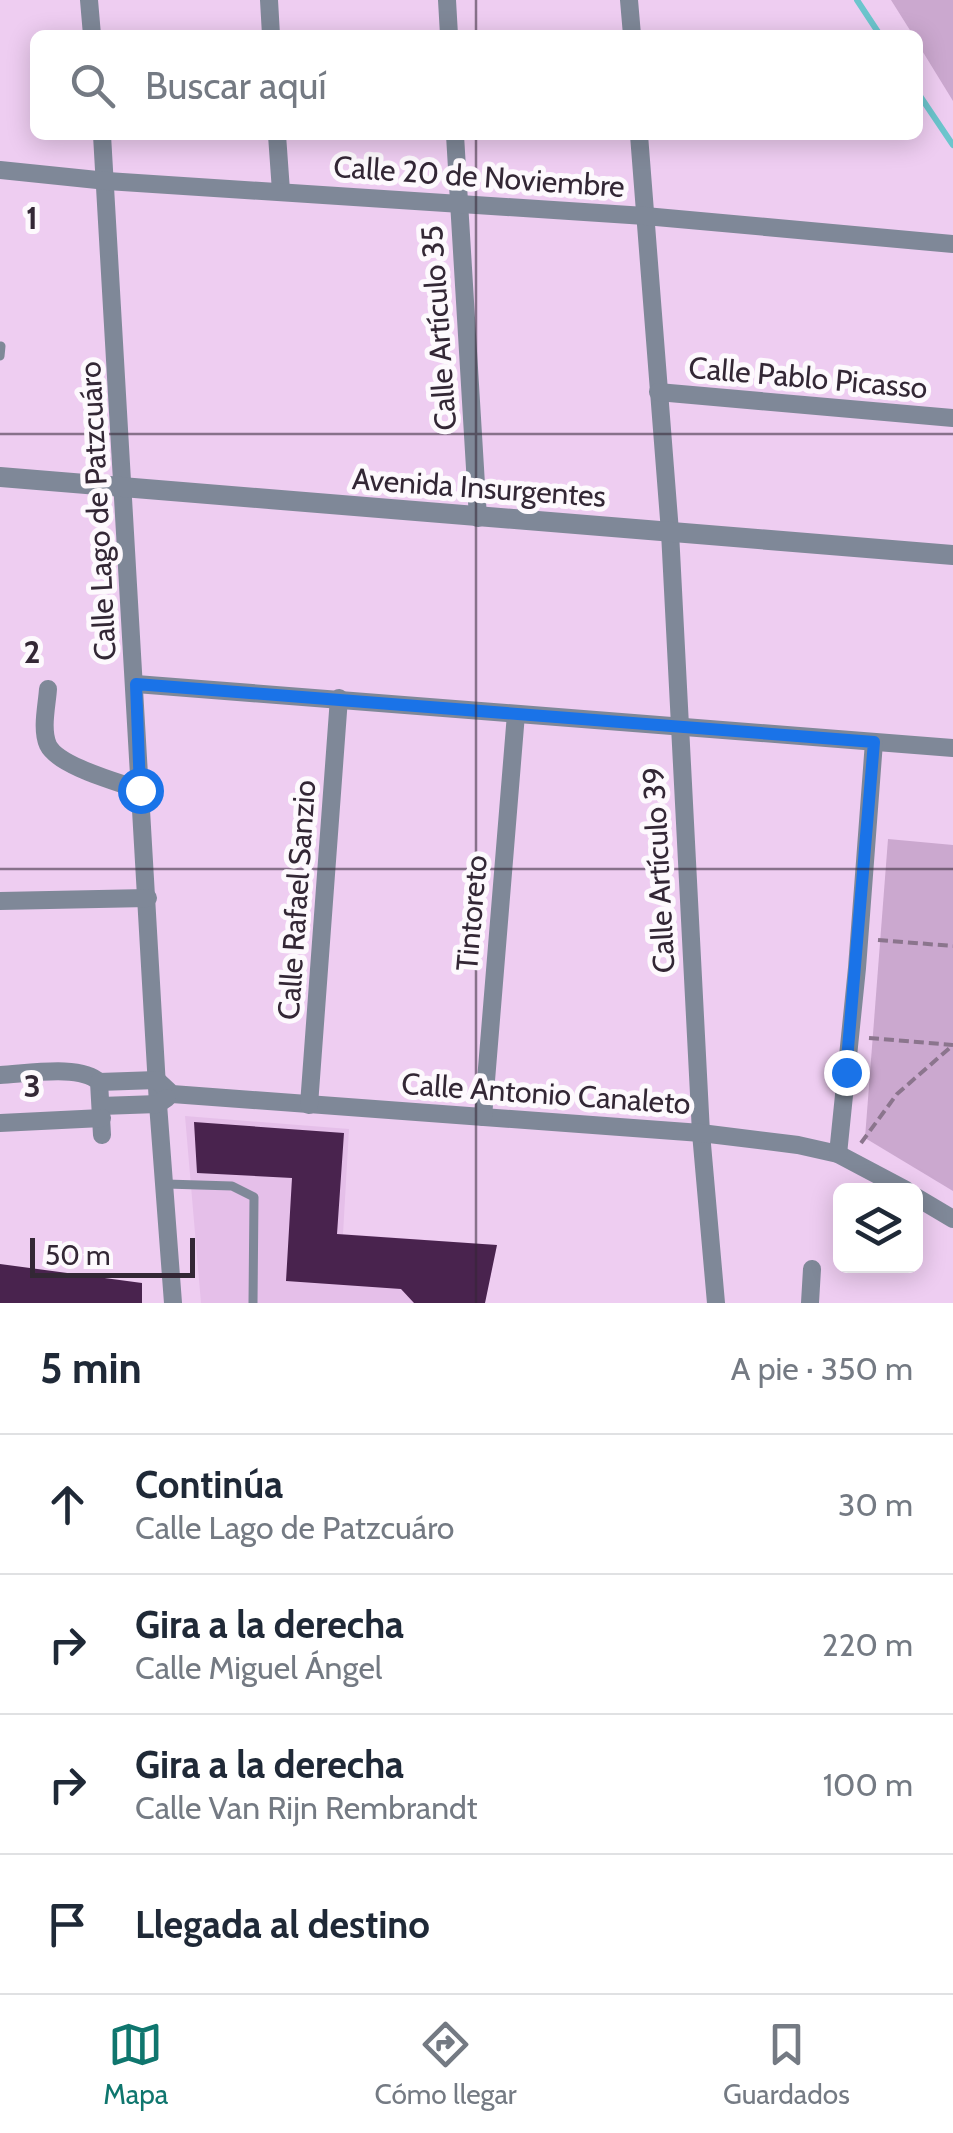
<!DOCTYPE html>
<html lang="es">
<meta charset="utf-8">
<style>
:root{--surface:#fff;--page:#f6f6f7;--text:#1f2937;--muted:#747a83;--line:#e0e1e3;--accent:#0f766e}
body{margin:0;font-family:Cabin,sans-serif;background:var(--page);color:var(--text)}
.controls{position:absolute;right:30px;bottom:30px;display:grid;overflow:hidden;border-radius:15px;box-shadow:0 5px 25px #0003}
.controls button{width:90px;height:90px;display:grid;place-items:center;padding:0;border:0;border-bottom:2px solid var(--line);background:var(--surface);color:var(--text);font:50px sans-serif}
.scale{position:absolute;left:30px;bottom:25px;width:165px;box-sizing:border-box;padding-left:10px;border:5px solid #332735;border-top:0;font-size:28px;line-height:35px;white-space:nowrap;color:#332735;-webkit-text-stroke:8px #fdf9fd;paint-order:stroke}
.stop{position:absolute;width:30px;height:30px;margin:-22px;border:8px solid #1a73e8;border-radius:50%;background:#fff}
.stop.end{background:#1a73e8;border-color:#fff;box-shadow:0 2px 10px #0008}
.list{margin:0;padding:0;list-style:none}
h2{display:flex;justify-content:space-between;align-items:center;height:130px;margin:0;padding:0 40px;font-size:42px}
h2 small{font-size:32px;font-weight:400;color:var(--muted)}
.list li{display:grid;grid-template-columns:65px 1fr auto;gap:30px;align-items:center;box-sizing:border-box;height:140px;padding:0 40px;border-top:2px solid var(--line)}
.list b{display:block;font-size:38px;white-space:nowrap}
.list p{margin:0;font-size:32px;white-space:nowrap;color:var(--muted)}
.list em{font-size:32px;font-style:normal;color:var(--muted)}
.icon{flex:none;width:55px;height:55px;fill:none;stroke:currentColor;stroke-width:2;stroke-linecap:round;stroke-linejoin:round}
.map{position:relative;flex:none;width:953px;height:1303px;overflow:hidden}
.search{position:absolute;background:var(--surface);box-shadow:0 5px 25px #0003;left:30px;right:30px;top:30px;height:110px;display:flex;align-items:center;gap:25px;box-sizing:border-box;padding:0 35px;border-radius:15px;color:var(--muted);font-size:38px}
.sheet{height:690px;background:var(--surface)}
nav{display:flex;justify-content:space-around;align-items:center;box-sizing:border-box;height:140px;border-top:2px solid var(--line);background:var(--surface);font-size:28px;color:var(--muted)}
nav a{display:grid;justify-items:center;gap:5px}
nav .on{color:var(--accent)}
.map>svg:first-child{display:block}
.built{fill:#e5bfe9}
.green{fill:#cba8cf}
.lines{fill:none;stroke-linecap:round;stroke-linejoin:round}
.stream{stroke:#6cc5cd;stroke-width:6}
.building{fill:#49234e}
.path{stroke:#8b758d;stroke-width:4;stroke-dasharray:10 5;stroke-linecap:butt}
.service{stroke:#7f8898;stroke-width:9}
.minor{stroke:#7f8898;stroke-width:18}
.tertiary{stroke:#7f8898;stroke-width:20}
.route{stroke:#1a73e8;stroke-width:12}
.grid{fill:none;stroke:#332735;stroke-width:2.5;stroke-opacity:0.55}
.labels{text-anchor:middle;stroke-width:10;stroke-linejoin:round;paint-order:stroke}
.street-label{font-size:30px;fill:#332735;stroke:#fdf9fd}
.grid-label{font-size:32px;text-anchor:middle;font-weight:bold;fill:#332735;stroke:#fdf9fd;stroke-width:10;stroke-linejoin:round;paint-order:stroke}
</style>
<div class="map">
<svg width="953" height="1303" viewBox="0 0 953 1303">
<rect width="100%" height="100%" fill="#eecdf1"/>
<path class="built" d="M185,1116L349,1129L343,1234L497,1245L485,1303H201Z"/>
<g class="green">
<path d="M891,0H953V101L918,44V35H913Z"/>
<path d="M888,839L953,845V1191L865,1138Z"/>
</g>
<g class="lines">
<g class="stream">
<path d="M857,0L880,35"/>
<path d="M918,93L953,145"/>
</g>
</g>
<g class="building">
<path d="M194,1122L344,1133L337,1234L497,1245L485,1303H414L401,1289L286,1281L292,1178L197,1173Z"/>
<path d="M0,1264L142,1283V1303H0Z"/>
</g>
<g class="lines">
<g class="path">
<path d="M878,940L953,946"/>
<path d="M869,1038L953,1045"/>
<path d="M861,1143L897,1094L953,1045"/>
</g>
<g class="service">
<path d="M0,356L1,346"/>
<path d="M166,1184L232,1186L254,1197L253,1303"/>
</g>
<g class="minor">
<path d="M89,0L92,35"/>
<path d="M269,0L271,35"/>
<path d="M447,0L449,35"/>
<path d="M629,0L632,35"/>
<path d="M102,135L158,1104L173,1303"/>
<path d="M277,135L281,191"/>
<path d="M455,135L478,518"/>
<path d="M639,135L670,532L701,1133L716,1303"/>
<path d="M0,170L107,181L645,216L953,244"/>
<path d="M658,392L953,418"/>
<path d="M136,684L953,748"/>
<path d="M48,689C47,705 41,729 48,745C58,766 118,782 140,790"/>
<path d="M0,901L148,898"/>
<path d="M0,1075C26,1074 81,1064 99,1082L102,1135"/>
<path d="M99,1082L157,1080L172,1094L701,1133L798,1145L838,1154L906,1190"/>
<path d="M309,1105L339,698"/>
<path d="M101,1106L158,1104L167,1098"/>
<path d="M483,1117L516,714"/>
<path d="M0,1123L102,1118"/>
<path d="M838,1154L857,968L874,742"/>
<path d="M916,1197L953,1219"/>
<path d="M810,1303L812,1269"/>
</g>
<path class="tertiary" d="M0,477L953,555"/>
</g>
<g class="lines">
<path class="route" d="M140,790L136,684L874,742L846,1072"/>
</g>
<path class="grid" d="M476,0V35M476,135V1303M0,434H953M0,869H953"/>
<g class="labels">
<g class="street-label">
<text transform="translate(479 177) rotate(4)" y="10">Calle 20 de Noviembre</text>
<text transform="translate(439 328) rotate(-94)" y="10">Calle Artículo 35</text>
<text transform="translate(808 378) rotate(5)" y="10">Calle Pablo Picasso</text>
<text transform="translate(479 488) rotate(4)" y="10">Avenida Insurgentes</text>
<text transform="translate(98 511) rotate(-93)" y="10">Calle Lago de Patzcuáro</text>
<text transform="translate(659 870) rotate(-93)" y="10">Calle Artículo 39</text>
<text transform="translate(297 900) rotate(-86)" y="10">Calle Rafael Sanzio</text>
<text transform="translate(472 913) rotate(-85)" y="10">Tintoreto</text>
<text transform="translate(546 1094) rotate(4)" y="10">Calle Antonio Canaleto</text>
</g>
</g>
<g class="grid-label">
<text x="32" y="229">1</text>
<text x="32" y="663">2</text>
<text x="32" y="1097">3</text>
</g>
</svg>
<div class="controls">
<button><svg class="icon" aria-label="layers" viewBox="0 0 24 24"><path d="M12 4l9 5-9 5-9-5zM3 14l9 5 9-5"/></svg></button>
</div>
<div class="scale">50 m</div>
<div class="stop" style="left:140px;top:790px"></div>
<div class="stop end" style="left:846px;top:1072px"></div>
<div class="search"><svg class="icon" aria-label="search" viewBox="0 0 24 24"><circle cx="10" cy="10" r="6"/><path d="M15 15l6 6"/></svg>Buscar aquí</div>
</div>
<section class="sheet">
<h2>5 min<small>A pie · 350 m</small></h2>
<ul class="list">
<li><svg class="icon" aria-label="ahead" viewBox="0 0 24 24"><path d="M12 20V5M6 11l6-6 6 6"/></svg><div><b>Continúa</b><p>Calle Lago de Patzcuáro</p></div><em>30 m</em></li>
<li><svg class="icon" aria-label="right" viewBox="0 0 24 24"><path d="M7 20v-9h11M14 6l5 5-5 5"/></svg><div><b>Gira a la derecha</b><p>Calle Miguel Ángel</p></div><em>220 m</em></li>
<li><svg class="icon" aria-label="right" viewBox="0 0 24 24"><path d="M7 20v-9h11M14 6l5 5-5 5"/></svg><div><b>Gira a la derecha</b><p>Calle Van Rijn Rembrandt</p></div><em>100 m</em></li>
<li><svg class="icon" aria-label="arrive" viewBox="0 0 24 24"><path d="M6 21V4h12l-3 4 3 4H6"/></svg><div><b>Llegada al destino</b></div></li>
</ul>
</section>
<nav>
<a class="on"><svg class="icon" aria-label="map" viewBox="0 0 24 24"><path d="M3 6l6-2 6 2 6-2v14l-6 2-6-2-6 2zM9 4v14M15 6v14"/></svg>Mapa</a>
<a><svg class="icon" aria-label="directions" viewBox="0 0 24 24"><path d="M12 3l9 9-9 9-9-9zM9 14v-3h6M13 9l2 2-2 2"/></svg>Cómo llegar</a>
<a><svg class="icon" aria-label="saved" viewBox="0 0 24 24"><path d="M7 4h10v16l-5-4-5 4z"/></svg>Guardados</a>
</nav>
